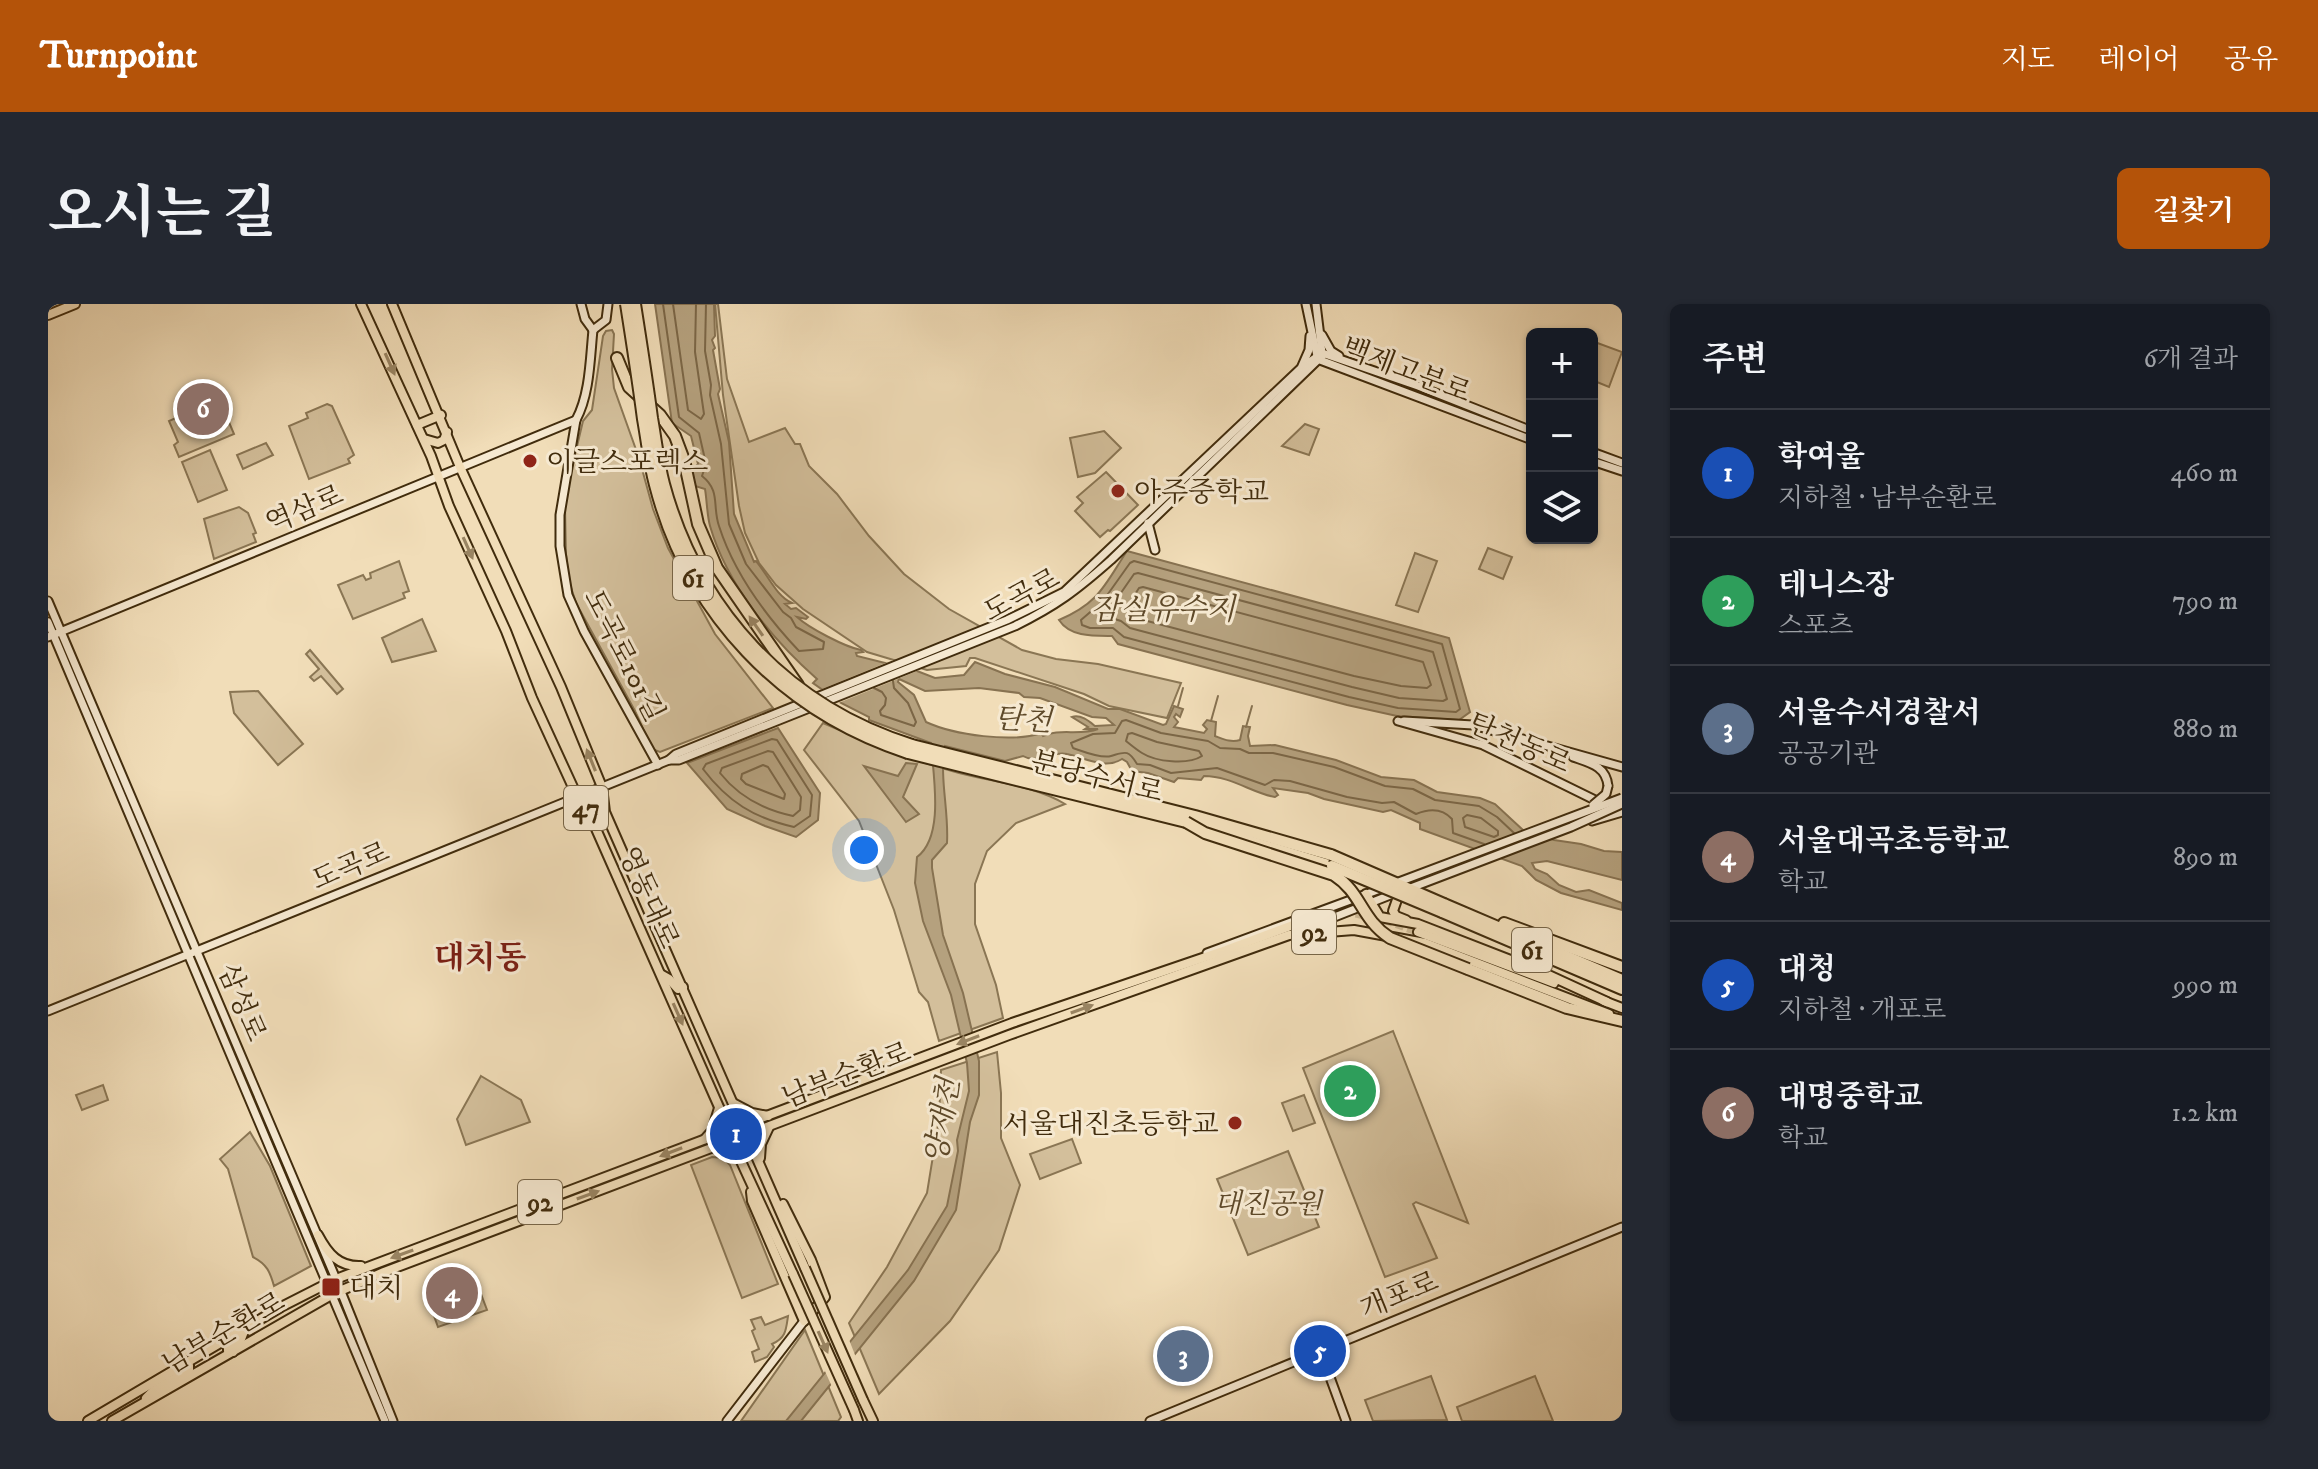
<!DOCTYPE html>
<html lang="ko">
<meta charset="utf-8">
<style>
:root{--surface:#171b24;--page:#242831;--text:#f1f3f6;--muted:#9ea1a6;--line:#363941;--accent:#b45309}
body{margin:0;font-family:"IM FELL DW Pica","Noto Serif KR",serif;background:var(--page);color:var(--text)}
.controls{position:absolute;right:24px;top:24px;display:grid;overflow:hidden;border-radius:12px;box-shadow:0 2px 6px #0004}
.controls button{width:72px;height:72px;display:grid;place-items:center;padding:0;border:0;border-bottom:2px solid var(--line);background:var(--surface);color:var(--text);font:40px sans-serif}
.you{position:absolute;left:816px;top:546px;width:28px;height:28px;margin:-20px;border:6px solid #fff;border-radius:50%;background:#1a73e8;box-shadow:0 0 0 12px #1a73e833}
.badge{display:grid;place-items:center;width:52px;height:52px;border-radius:50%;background:var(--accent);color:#fff;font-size:26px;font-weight:700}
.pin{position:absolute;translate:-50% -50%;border:4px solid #fff;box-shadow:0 2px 8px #0006}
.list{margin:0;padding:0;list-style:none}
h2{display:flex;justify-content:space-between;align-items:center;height:104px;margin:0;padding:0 32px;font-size:34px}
h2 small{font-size:26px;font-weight:400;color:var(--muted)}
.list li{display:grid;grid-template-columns:52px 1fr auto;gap:24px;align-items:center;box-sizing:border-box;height:128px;padding:0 32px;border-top:2px solid var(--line)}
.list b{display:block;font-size:30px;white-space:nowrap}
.list p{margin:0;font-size:26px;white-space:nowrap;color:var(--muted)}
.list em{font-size:26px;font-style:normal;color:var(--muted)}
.icon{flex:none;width:44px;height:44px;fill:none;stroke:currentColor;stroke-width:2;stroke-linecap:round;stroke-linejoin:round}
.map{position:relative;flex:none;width:1574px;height:1117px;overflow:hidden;border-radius:12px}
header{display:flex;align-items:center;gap:48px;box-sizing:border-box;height:112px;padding:0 40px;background:var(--accent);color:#fff}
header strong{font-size:38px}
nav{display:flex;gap:44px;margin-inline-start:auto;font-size:28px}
.intro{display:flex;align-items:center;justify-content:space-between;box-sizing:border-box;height:192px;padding:0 48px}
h1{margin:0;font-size:56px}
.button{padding:20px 36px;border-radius:12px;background:var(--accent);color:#fff;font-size:28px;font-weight:700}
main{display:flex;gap:48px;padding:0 48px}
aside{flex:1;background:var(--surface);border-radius:12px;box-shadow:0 2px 6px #0004}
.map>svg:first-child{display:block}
.green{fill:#d3bf9b;stroke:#8a7654;stroke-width:2}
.water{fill:#b5a17e;stroke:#877251;stroke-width:2;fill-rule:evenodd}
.pier{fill:#f1ddb8}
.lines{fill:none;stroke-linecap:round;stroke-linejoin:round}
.shore{stroke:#7b6646;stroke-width:2}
.stream{stroke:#877251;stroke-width:2}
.primary-tunnel{stroke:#ceba96;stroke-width:8;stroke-dasharray:8 4;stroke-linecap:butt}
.secondary-casing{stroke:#412c0d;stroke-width:11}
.primary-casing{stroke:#412c0d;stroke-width:12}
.highway-casing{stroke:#412c0d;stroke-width:14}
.secondary{stroke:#f6e9d1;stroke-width:7}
.primary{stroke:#f1ddb8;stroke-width:8}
.highway{stroke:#f1ddb8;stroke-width:10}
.secondary-bridge-casing{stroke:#412c0d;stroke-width:11;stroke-linecap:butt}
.primary-bridge-casing{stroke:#412c0d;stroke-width:12;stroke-linecap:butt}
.highway-bridge-casing{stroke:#412c0d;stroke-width:14;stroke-linecap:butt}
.secondary-bridge{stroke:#f6e9d1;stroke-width:7}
.primary-bridge{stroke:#f1ddb8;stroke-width:8}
.highway-bridge{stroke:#f1ddb8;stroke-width:10}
.oneway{fill:#998462}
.poi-dot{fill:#8f2418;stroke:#f6e9d1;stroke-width:3}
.labels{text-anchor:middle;stroke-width:6;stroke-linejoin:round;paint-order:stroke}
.shield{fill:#f6e9d1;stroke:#776548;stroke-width:2}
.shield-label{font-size:26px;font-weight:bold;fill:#412c0d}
.street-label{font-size:28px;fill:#412c0d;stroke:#f6e9d1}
.poi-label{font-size:28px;fill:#412c0d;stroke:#f6e9d1;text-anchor:start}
.park-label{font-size:28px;font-style:italic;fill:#5e4929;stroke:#f6e9d1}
.water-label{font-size:30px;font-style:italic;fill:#5e4929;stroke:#f6e9d1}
.quarter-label{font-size:32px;font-weight:bold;fill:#7a1f14;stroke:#f6e9d1}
</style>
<header>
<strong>Turnpoint</strong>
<nav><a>지도</a><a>레이어</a><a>공유</a></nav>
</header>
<div class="intro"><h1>오시는 길</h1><a class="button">길찾기</a></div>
<main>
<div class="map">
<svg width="1574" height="1117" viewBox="0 0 1574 1117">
<rect width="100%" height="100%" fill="#f1ddb8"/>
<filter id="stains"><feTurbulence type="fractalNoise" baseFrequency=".0025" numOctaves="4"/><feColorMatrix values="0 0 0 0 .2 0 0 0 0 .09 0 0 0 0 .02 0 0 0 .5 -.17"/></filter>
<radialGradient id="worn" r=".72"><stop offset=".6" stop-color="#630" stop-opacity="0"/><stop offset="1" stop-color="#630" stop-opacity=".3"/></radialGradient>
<g class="green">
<path d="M667,0H670L679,75L701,138L737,124L747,140H752L761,162L789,190L821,232L856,270L901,305L974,346L1008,355L1050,360L1133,379L1119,414L1061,402L1036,390L927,354H922L918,362L879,366L819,348L755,305L728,281L711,259L697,229L691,202L675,91Z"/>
<path d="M564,26L566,30L564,65L566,84L591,154L605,205L620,244L667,330L725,404L612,448L604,445L587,407L528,299L521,277L518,250L517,204L521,176L535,117L544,106L555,32L558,27Z"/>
<path d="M1544,37L1574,48L1561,83L1544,76Z"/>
<path d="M169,90L186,130L131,153L126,141L130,138L121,117L128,114L133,104Z"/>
<path d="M279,100L284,102L306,151L300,155L302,159L261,175L241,122L260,114L258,109Z"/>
<path d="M1257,120L1271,125L1261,151L1234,142Z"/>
<path d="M1056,127L1073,144L1047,169L1030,173L1022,134Z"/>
<path d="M218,139L225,151L195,165L189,151Z"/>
<path d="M162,146L179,186L150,198L134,158Z"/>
<path d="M1058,168L1090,201L1062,227L1060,226L1052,233L1027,207L1035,199L1029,193Z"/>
<path d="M191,203L200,209L208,229L205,230L208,238L166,255L156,215Z"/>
<path d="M1440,244L1464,253L1455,275L1431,265Z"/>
<path d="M1367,249L1389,257L1370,308L1348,301Z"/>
<path d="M351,257L361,287L355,289L357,294L305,315L290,281L315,271L318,276L323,274L322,269Z"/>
<path d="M374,315L388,347L344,358L334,334Z"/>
<path d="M262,346L295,385L289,390L273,372L266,377L262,373L271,365L258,350Z"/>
<path d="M210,387L255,440L230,461L186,409L182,388Z"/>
<path d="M775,419C817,437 859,455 904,467C941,478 983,480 1017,500L968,519L939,547L927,580V620L948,681L955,714L891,737L880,698L871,688L846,606L811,517L756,446Z"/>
<path d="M1345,727L1420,919L1368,898L1365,900L1389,954L1337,973L1255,764Z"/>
<path d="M949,748L953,789V834L972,881L951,946L902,1017L831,1090L801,1019L839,963L879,889L891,815L893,766Z"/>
<path d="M433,772L473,796L482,818L418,841L409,815Z"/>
<path d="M55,781L60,796L34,806L28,791Z"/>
<path d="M1256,791L1267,819L1245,827L1234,799Z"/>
<path d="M202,828L222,862L263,962L226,982C222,968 219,960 205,953L180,865L172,855Z"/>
<path d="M1024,835L1033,859L992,875L982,850Z"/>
<path d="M1240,847L1271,923L1200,951L1169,875Z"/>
<path d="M664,853L675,854L682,861L730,980L694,994L643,861Z"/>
<path d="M425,969L439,1006L390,1023L377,987Z"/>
<path d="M740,1012C738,1026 738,1034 724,1040L726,1043L719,1053L707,1058L704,1048L711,1045L704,1027L707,1025L703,1016L713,1013L717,1021Z"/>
<path d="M757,1026L793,1113L790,1117H693Z"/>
<path d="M1383,1072L1399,1116L1325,1117L1317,1096Z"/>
<path d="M1487,1072L1505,1117H1414L1409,1103Z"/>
</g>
<g class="water">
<path d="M607,0H666L667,32L664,36L667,44L665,46L672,85L670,90L681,138L686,210L706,258L708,257C720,271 728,292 744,299L737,300L743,305L748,304L760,313L758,315L749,313C761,324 797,343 813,346L815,348L808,349L809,352L869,367L887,374L916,371L927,358L957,370L1007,383L1060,405H1072L1115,421L1118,420L1126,402L1135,405L1132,413L1128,410L1126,413L1130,418L1126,423L1156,429L1159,425L1155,421L1159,416L1168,418L1167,432C1175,435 1183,439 1192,436L1195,422L1202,423L1200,432L1202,442L1227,441L1288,456L1333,473L1366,476L1389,488L1432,494L1447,500L1475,526L1506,536L1533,540L1556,547L1574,548V576L1499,557L1484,559L1487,565L1499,570L1511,581L1528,588L1541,586L1574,599V606L1513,589L1488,576L1474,562L1372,525V519L1343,506L1335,508L1276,495L1260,489L1225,484L1230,491L1227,493C1204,489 1183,472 1156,472L1153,476L1130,474L1126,478L1100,469L1084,467L1079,458L1074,455C1057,466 1038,454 1019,450C1004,446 990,461 975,452L957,457L897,442C891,474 901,506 899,539L884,556V564L895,631L915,689L931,757V791L922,818L908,906L866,977L753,1117H738L860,966L899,902L910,847L909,836L921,787L919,759L903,691L875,617L867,579L869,553C897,532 885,471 883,439L821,416V413L793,399L765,379L769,375C725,336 679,281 662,222C659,211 659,197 657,185L647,182L644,166L650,160L643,132L624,119ZM851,375L877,387L931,384L971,389L976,393L992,394L1044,413L1058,414L1066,421L1047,422C1042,418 1033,410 1024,413L1040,423L1037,425H1050C1032,432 1011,424 995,432L993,429C965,439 906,431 878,418L866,391L850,378Z"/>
<path d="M1079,247L1401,334L1422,408L1411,416L1349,412L1299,401L1070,340L1064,332C1045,332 1022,333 1011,316C1051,299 1056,282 1079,247Z"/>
<path d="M730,424L772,489L770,516L748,533L717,522L679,505L639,459Z"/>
<path d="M858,459L869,460L855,493L871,510L858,518L816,462L850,472Z"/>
</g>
<g class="pier">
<path d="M845,356L874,365L788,400L769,387Z"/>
<path d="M800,1033L809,1056L785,1085L776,1065Z"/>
</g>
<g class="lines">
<g class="shore">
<path d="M615,0L631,113L651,129L658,160L654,172C673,187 664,202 671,222C686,269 718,312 751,347L775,345L776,338L748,323L743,314L735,308L698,260L681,220L673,140L662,91L663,81L657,47L658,0"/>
<path d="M625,0L640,106L653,115L656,110L647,48L648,0"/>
<path d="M1086,257L1394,340L1412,405L1408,408L1350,404L1301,393L1076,333L1065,324H1042L1034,321L1033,316L1055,297L1082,259Z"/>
<path d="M1090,269L1385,348L1399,395L1395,397L1351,394L1304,383L1082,324L1073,317L1060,313L1059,309L1086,270Z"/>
<path d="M1095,283L1375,358L1383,381L1379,384L1353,382L1306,372L1088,314L1079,303L1091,284Z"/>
<path d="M826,384L834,388L838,394L837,401L832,407L833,411L866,422L868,418L860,399L846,384L845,377"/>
<path d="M1084,429L1109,438L1151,447L1154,452C1140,461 1108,458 1094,449C1089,446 1083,441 1078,437L1080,430Z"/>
<path d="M724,435L729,436L764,491L762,512L746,523C706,514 680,498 655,465L658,460Z"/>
<path d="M720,447L725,448L753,493L752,506L745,512C716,506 691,493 672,469L674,464Z"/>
<path d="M715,461L720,463L737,490L736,495L698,480L693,475L694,470Z"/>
<path d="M1419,511L1433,514L1450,527V531L1446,533L1417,523L1415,514Z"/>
<path d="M1436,540L1405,529L1404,515C1394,504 1380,505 1368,510L1346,498L1334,499L1299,493L1242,477L1226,476L1217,481L1169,464L1123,469L1102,461L1089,460C1080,445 1077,448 1063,452C1053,455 1034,447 1025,444L1023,439L1045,430L1067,429L1074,417L1078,416L1113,429L1160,437L1172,444L1192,445L1201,449H1225L1286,463L1337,482L1365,485L1387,496L1431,502L1449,513L1466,529"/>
</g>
<g class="stream">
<path d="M1130,402L1135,384"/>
<path d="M1163,417L1170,392"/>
<path d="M1198,423L1204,402"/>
</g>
<g class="primary-tunnel">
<path d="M1272,611L1300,608L1324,613"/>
<path d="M1337,616L1370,628"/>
</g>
<g class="secondary-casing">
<g id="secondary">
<path d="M533,0L537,15L545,26"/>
<path d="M1258,0L1269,52L1272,56L1484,136"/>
<path d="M1268,0L1274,49"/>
<path d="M545,26C542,55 542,90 528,116L512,211V242L520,291L536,327L610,461"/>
<path d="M545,26L558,16L560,0"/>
<path d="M1274,31L1283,47L1291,52"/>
<path d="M1274,49L1370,82L1484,127"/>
<path d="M1254,62L1261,46L1262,32"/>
<path d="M1544,148L1574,159"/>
<path d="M1544,157L1574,167"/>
<path d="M1100,219L1107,246"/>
<path d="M0,297L288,975L345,1117"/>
<path d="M0,318L337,1117"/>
<path d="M0,333L528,116"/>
<path d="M1350,417L1435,441L1553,499"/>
<path d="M1356,417L1425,421L1574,463"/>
<path d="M1525,453C1542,459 1558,462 1560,482"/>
<path d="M621,456L628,450L959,316L1016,288L1253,64L1274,49"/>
<path d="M1544,517L1574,508"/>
<path d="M1246,629L1350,588"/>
<path d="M1159,649L1335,584"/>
<path d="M0,707L621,456H631L967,322C1008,302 1029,286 1063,256L1275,51"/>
<path d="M1272,1046L1298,1117"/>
<path d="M679,1117L756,1017"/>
<path d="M1102,1117L1574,923"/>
</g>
</g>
<g class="primary-casing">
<g id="primary">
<path d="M313,0L383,152L401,202L458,327L484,394L529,492L541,509L671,803L679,827L745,970"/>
<path d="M344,0L412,163L513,383L554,483L557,508L757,964"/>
<path d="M0,11L27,0"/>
<path d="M369,121L393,111"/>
<path d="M376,135L390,139L396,136L399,128"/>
<path d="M1352,587L1345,607L1348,612L1358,616"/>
<path d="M1318,590L1332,613L1370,620L1496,669L1559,698"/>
<path d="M1370,628L1506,679"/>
<path d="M614,671L621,675L630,685L635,683"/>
<path d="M1556,697L1574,704"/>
<path d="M685,799L704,809L720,812"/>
<path d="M657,835L664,827L671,804"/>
<path d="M712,854L713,840L721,823"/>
<path d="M703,888L704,897L756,1017L777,993L763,956L735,900"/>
<path d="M270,931C280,950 291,963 313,962"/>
<path d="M185,1048L180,1047V1043L193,1035L197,1025"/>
<path d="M98,1094L105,1087L141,1066V1061L138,1060"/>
<path d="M815,1096L825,1117"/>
<path d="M806,1106L810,1117"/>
<path d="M40,1117L233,1003L288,975L964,719L1178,646L1272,611"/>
<path d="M64,1117L285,990L336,968L961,731L1241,631L1306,626L1377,639L1561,710"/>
</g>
</g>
<g class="highway-casing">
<g id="highway">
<path d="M569,54L581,83L612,111L627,132L636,156L650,220L669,264L750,381"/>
<path d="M864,441L1147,512L1283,551"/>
<path d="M860,449L1138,518L1284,562"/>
<path d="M1396,600L1574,676"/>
<path d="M1394,608L1574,685"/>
<path d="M1456,619L1574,663"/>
<path d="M1420,665L1519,704L1574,717"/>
</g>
</g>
<use href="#secondary" class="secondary"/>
<use href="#primary" class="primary"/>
<use href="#highway" class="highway"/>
<g class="secondary-bridge-casing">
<g id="secondary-bridge">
<path d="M1545,501L1558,490L1560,482"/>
<path d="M1348,579L1574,494"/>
<path d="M1360,585L1523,523L1574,500"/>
</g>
</g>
<g class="primary-bridge-casing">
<g id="primary-bridge">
<path d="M757,964L815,1096"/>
<path d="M745,970L806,1106"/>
</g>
</g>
<g class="highway-bridge-casing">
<g id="highway-bridge">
<path d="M578,0C584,38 590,77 595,115C599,137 601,159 607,181C640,309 734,408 860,449"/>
<path d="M587,0C593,38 599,76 604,114C608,136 610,158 616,180C650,306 739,402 864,441"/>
<path d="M1138,518L1157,529L1286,571C1314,589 1312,614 1342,634L1420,665"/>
<path d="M1283,551L1396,600"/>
<path d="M1284,562L1394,608"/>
</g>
</g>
<use href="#secondary-bridge" class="secondary-bridge"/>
<use href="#primary-bridge" class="primary-bridge"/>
<use href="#highway-bridge" class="highway-bridge"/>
</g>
<defs><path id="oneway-solid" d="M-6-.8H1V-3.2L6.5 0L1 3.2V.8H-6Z" transform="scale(2)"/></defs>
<g class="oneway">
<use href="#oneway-solid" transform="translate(342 60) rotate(66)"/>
<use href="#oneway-solid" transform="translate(420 244) rotate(66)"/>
<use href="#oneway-solid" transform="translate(708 322) rotate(-125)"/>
<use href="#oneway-solid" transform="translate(543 456) rotate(-112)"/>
<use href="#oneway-solid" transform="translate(1034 705) rotate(-20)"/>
<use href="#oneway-solid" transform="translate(630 710) rotate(66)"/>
<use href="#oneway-solid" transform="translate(920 736) rotate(159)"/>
<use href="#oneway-solid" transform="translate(623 848) rotate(159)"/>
<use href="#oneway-solid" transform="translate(540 891) rotate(-20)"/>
<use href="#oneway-solid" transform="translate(354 950) rotate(160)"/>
<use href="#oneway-solid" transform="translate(775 1038) rotate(66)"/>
</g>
<g class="poi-dot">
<circle cx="482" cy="157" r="8"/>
<circle cx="1070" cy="187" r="8"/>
<circle cx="1187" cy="819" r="8"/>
<rect x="273" y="973" width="20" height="20" rx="4"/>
</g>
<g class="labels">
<g class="shield">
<rect x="625" y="252" width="40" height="44" rx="6"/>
<rect x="516" y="482" width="44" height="44" rx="6"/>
<rect x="1244" y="606" width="44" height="44" rx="6"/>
<rect x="1464" y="624" width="40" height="44" rx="6"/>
<rect x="470" y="876" width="44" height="44" rx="6"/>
</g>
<g class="shield-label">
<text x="645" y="283">61</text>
<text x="538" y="513">47</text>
<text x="1266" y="637">92</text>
<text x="1484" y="655">61</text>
<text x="492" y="907">92</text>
</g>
<g class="street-label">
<text transform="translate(1359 65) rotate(21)" y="10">백제고분로</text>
<text transform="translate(256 204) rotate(-23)" y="10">역삼로</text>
<text transform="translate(973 290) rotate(-28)" y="10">도곡로</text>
<text transform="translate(577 351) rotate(63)" y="10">도곡로101길</text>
<text transform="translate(1472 438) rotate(24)" y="10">탄천동로</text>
<text transform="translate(1049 472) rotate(14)" y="10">분당수서로</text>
<text transform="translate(302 561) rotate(-23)" y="10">도곡로</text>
<text transform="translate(602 593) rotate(66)" y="10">영동대로</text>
<text transform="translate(195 698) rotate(67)" y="10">삼성로</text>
<text transform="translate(798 770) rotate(-21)" y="10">남부순환로</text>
<text transform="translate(1351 990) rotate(-22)" y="10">개포로</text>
<text transform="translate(175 1028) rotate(-30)" y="10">남부순환로</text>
</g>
<g class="poi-label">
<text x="498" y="167">이글스포렉스</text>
<text x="1086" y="197">아주중학교</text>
<text x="1171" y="829" text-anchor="end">서울대진초등학교</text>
<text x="301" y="993">대치</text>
</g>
<g class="park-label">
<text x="1220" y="909">대진공원</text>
</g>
<g class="water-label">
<text x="1115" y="315">잠실유수지</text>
<text transform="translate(975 415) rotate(3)" y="10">탄천</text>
<text transform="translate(894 817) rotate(-81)" y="10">양재천</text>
</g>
<g class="quarter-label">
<text x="432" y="664">대치동</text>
</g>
</g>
<rect width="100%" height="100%" filter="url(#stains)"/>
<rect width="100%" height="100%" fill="url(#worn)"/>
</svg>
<div class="controls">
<button>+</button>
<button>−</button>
<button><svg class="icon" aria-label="layers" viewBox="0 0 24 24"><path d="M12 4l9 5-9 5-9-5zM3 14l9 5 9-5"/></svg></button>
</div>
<div class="you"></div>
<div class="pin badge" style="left:688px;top:830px;background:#1a4fb4">1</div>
<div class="pin badge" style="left:1302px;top:787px;background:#2e9e5b">2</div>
<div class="pin badge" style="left:1135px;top:1052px;background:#5c6f8a">3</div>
<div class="pin badge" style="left:404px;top:989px;background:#8d6e63">4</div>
<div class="pin badge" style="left:1272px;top:1047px;background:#1a4fb4">5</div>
<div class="pin badge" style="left:155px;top:105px;background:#8d6e63">6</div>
</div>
<aside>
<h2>주변<small>6개 결과</small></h2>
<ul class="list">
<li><span class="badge" style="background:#1a4fb4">1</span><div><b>학여울</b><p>지하철 · 남부순환로</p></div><em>460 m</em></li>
<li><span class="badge" style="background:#2e9e5b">2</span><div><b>테니스장</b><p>스포츠</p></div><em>790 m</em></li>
<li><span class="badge" style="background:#5c6f8a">3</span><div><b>서울수서경찰서</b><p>공공기관</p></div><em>880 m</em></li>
<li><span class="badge" style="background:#8d6e63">4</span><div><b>서울대곡초등학교</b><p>학교</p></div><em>890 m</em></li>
<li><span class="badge" style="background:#1a4fb4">5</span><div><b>대청</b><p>지하철 · 개포로</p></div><em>990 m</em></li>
<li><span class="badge" style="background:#8d6e63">6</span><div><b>대명중학교</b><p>학교</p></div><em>1.2 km</em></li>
</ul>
</aside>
</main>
